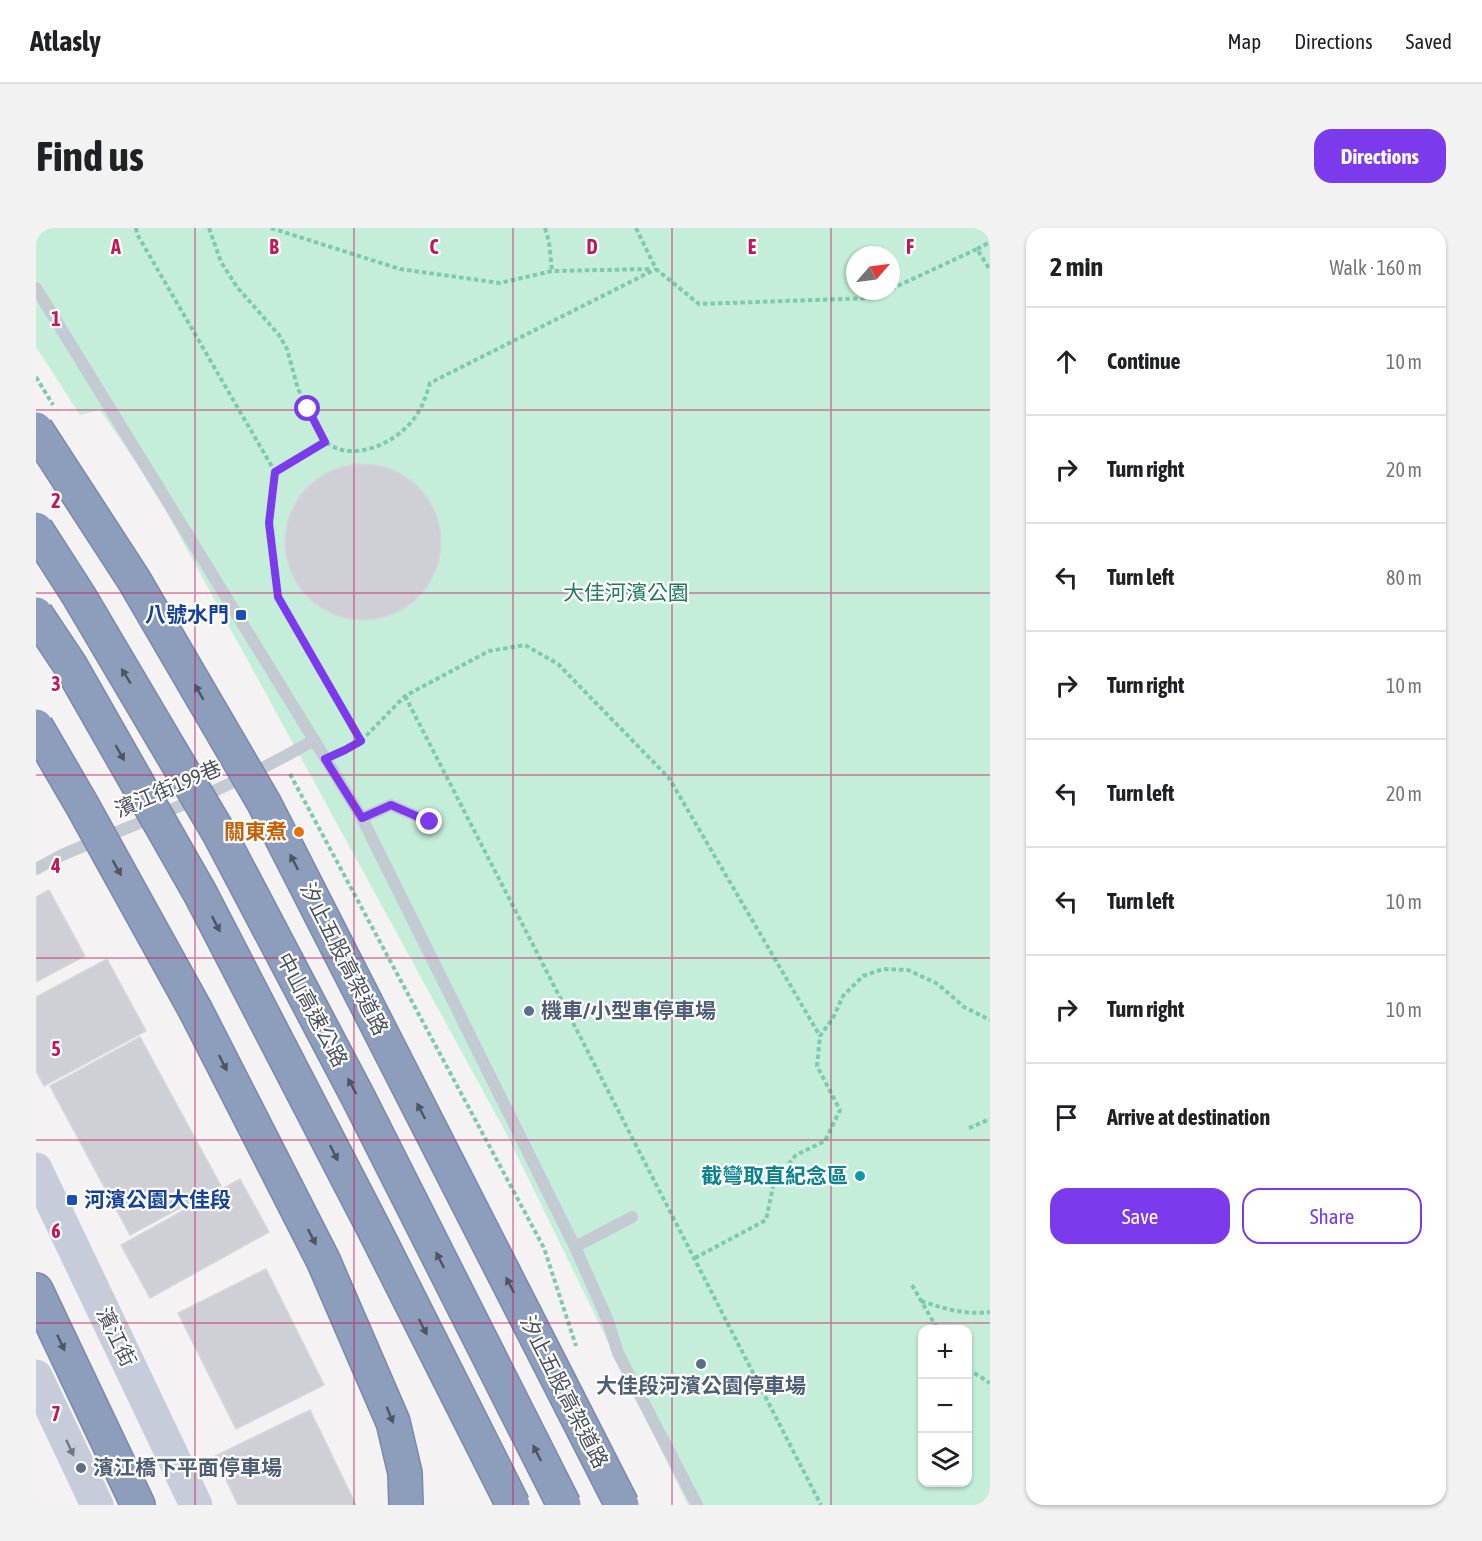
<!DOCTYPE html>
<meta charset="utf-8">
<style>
:root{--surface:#fff;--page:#f2f2f2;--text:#202124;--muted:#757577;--line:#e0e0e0;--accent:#7c3aed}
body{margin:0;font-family:"Asap Condensed","Noto Sans TC",sans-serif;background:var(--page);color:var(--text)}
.controls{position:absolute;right:18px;bottom:18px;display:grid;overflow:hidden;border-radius:12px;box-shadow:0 2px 4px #0004}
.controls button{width:54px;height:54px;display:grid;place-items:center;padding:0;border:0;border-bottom:2px solid var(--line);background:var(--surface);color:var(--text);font:30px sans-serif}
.compass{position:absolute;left:810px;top:18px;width:54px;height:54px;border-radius:50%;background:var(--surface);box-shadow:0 2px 4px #0004;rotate:62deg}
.stop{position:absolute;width:18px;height:18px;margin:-14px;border:4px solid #7c3aed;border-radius:50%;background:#fff}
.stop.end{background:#7c3aed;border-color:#fff;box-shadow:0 2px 6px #0008}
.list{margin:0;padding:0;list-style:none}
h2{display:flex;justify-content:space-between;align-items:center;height:78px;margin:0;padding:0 24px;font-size:26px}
h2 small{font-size:20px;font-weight:400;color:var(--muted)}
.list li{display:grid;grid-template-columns:39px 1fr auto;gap:18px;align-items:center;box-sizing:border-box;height:108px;padding:0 24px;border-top:2px solid var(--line)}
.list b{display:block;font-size:22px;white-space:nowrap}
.list em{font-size:20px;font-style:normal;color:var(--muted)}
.actions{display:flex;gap:12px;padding:18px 24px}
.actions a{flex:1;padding:14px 0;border:2px solid var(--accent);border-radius:18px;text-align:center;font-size:21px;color:var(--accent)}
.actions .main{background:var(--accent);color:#fff}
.icon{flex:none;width:33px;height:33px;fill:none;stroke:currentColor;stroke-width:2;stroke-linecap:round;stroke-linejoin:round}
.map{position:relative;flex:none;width:954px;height:1277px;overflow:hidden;border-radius:18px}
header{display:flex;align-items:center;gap:36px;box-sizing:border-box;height:84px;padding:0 30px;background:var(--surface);border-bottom:2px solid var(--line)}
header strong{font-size:28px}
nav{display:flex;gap:33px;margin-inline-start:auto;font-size:21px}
.intro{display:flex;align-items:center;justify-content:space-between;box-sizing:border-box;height:144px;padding:0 36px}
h1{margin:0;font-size:42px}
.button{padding:15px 27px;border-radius:18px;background:var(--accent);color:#fff;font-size:21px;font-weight:700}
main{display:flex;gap:36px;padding:0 36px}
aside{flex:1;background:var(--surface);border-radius:18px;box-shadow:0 2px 4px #0004}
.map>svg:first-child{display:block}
.green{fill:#c4eeda;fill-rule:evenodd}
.building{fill:#cfd0d6;stroke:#d6d7dd;stroke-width:1.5}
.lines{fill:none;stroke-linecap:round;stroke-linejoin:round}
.highway-casing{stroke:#7889a9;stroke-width:36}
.path{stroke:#7ecaaf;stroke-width:4;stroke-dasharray:4.5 3;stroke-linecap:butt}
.lane{stroke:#c4cad2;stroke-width:12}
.secondary{stroke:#c6ccd9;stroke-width:33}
.highway{stroke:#8d9ebd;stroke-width:33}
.highway-bridge-casing{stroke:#7889a9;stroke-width:36;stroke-linecap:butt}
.highway-bridge{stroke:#8d9ebd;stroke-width:33}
.oneway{fill:#4e5663}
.oneway2{fill:#707783}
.route{stroke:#7c3aed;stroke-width:8}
.grid{fill:none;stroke:#c2185b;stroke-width:1.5;stroke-opacity:0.55}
.transit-dot{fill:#1a4fb4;stroke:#fff;stroke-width:2}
.food-dot{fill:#e8710a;stroke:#fff;stroke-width:2}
.service-dot{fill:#5c6f8a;stroke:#fff;stroke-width:2}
.culture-dot{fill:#0f9aa8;stroke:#fff;stroke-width:2}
.labels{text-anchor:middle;stroke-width:4.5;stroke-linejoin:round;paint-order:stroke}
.park-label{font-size:21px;fill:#1e7d5a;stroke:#fff}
.transit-label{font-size:21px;font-weight:bold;fill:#164399;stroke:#fff;text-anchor:end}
.street-label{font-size:21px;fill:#4b525e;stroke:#fff}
.food-label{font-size:21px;font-weight:bold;fill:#c56008;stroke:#fff;text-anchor:end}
.service-label{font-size:21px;font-weight:bold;fill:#4e5e75;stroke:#fff;text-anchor:start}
.culture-label{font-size:21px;font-weight:bold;fill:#0d838f;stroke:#fff;text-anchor:end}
.grid-label{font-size:20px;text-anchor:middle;font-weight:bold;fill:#c2185b;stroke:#fff;stroke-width:4.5;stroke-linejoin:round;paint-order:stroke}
</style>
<header>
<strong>Atlasly</strong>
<nav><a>Map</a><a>Directions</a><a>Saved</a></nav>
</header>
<div class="intro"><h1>Find us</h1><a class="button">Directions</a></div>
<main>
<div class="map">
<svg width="954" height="1277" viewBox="0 0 954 1277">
<rect width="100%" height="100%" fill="#f4f2f2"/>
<path class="green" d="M0,0H954V1277H652L470,905L117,259L64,182L44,187L0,119ZM819,27H855V63H819ZM886,1102H932V1254H886Z"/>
<g class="building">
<circle cx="327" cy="314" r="78"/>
<path d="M13,662L49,728L0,754V669Z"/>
<path d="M71,731L110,803L8,858L0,843V769Z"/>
<path d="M104,809L185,958L94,1007L14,858Z"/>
<path d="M204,951L233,1004L114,1070L85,1017Z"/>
<path d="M230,1041L288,1157L200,1201L142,1085Z"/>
<path d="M274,1182L320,1277H202L179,1228Z"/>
</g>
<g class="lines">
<g class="highway-casing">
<g id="highway">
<path d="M160,783L287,1032L357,1194L369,1245L370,1277"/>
<path d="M0,1062L102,1277"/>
</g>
</g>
<g class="path">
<path d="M100,0L101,6L239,244L233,295L242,369L325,513L307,523"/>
<path d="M173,0L185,34L201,59L243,107L251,121L262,161L289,214"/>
<path d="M235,0L364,41L464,55L516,43L616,41"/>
<path d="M509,0L513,14L516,43"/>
<path d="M600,0L620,41L663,76L835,70L851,63"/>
<path d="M941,21L954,14"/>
<path d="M855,61L941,21L954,42"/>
<path d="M0,149L17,177"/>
<path d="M239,244L289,214C294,217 300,221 306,222C335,228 371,207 384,181C389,173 391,164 394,155L620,41"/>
<path d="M369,468L785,1277"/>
<path d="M325,513L369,468L453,423L489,417L522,436L633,550L784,808"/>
<path d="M254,546L508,1020L540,1118"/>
<path d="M933,900L954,891"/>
<path d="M659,1030L730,992L738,954L760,927L789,913L804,882L781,838L784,808L797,790L807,768L827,748L847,741L872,742L902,756L928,779L954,792"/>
<path d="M876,1057L902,1102"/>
<path d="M885,1073C910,1081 928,1087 954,1084"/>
<path d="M932,1141L954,1155"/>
</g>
<g class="lane">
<path d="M0,60L326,590L539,1019L572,1093L582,1125L661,1277"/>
<path d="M326,590L355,577L394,594"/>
<path d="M0,641L26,627C111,591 198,559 278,512"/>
<path d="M539,1019L596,989"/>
</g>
<g class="secondary">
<path d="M0,941L160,1277"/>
<path d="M0,1148L61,1277"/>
</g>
<use href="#highway" class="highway"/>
<g class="highway-bridge-casing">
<g id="highway-bridge">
<path d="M0,201L98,352L228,575L586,1277"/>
<path d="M0,301L43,368L183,605L322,869L528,1277"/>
<path d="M0,386L34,437L164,665L340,1005L477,1277"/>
<path d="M0,498L46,577L160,783"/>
</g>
</g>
<use href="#highway-bridge" class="highway-bridge"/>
</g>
<defs><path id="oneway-solid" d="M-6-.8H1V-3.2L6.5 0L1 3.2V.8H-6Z" transform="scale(1.5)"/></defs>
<g class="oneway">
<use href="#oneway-solid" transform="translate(90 448) rotate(-121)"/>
<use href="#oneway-solid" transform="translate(163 464) rotate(-120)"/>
<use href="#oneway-solid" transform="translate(84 525) rotate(60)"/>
<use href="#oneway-solid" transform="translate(258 634) rotate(-117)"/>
<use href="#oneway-solid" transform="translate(81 640) rotate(61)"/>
<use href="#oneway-solid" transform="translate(180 696) rotate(63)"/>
<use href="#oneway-solid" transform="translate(187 835) rotate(63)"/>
<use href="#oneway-solid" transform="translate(316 858) rotate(-118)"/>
<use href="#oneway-solid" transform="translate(385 883) rotate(-117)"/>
<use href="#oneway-solid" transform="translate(298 925) rotate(63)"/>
<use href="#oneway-solid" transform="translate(276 1009) rotate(63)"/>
<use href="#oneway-solid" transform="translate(404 1032) rotate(-117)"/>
<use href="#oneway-solid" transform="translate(474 1057) rotate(-117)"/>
<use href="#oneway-solid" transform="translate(387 1099) rotate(63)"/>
<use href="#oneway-solid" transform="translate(25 1115) rotate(65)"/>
<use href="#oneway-solid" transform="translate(354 1187) rotate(68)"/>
<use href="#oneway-solid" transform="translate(501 1225) rotate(-117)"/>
</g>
<use class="oneway2" href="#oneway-solid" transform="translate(34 1220) rotate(65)"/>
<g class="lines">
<path class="route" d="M272,181L289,214L239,244L233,295L242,369L325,513L309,522L289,531L326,590L355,577L394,594"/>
</g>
<path class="grid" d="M159,0V1277M318,0V1277M477,0V1277M636,0V1277M795,0V1277M0,182H954M0,365H954M0,547H954M0,730H954M0,912H954M0,1095H954"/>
<g class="transit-dot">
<rect x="199" y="381" width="12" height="12" rx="3"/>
<rect x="30" y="966" width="12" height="12" rx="3"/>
</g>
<circle class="food-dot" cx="263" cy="604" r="6"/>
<g class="service-dot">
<circle cx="493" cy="783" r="6"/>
<circle cx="665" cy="1136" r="6"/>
<circle cx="45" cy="1240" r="6"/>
</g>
<circle class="culture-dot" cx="824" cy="948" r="6"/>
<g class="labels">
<g class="park-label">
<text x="590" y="372">大佳河濱公園</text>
</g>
<g class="transit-label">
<text x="193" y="394">八號水門</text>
<text x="48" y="979" text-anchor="start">河濱公園大佳段</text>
</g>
<g class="street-label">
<text transform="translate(132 561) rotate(-23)" y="7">濱江街199巷</text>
<text transform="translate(308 731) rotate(63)" y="7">汐止五股高架道路</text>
<text transform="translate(276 782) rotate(62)" y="7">中山高速公路</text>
<text transform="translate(80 1109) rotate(64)" y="7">濱江街</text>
<text transform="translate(528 1164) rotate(63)" y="7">汐止五股高架道路</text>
</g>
<g class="food-label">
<text x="251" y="611">關東煮</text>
</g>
<g class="service-label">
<text x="505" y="790">機車/小型車停車場</text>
<text x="665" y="1165" text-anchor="middle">大佳段河濱公園停車場</text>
<text x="57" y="1247">濱江橋下平面停車場</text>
</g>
<g class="culture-label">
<text x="812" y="955">截彎取直紀念區</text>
</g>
</g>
<g class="grid-label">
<text x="80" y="26">A</text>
<text x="238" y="26">B</text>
<text x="398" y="26">C</text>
<text x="556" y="26">D</text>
<text x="716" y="26">E</text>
<text x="874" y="26">F</text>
<text x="20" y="98">1</text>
<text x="20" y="280">2</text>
<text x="20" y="463">3</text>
<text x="20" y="645">4</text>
<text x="20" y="828">5</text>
<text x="20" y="1010">6</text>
<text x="20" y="1193">7</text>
</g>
</svg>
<div class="controls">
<button>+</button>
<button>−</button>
<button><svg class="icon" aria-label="layers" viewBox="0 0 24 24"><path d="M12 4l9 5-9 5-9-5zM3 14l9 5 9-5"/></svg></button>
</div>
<svg class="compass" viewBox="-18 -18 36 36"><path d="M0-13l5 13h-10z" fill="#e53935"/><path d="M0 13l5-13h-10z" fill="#757577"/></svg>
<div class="stop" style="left:272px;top:181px"></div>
<div class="stop end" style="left:394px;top:594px"></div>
</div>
<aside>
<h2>2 min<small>Walk · 160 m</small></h2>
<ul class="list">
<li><svg class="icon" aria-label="ahead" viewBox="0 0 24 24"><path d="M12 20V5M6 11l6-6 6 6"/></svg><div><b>Continue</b></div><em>10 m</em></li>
<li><svg class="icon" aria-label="right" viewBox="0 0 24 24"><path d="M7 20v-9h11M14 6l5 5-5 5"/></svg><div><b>Turn right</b></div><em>20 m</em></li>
<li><svg class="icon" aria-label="left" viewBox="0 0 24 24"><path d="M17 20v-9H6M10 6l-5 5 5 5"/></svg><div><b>Turn left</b></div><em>80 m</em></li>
<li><svg class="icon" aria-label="right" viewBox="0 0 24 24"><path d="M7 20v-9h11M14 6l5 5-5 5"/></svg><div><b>Turn right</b></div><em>10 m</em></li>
<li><svg class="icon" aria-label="left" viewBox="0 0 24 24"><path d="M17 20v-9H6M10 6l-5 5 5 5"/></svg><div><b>Turn left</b></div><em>20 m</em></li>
<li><svg class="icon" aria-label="left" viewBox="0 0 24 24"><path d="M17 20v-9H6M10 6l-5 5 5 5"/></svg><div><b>Turn left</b></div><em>10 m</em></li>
<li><svg class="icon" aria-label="right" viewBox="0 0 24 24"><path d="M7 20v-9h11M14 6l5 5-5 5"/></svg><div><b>Turn right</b></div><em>10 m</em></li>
<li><svg class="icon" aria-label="arrive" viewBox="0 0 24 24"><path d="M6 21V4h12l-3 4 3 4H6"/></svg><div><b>Arrive at destination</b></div></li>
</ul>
<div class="actions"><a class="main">Save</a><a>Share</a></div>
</aside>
</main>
